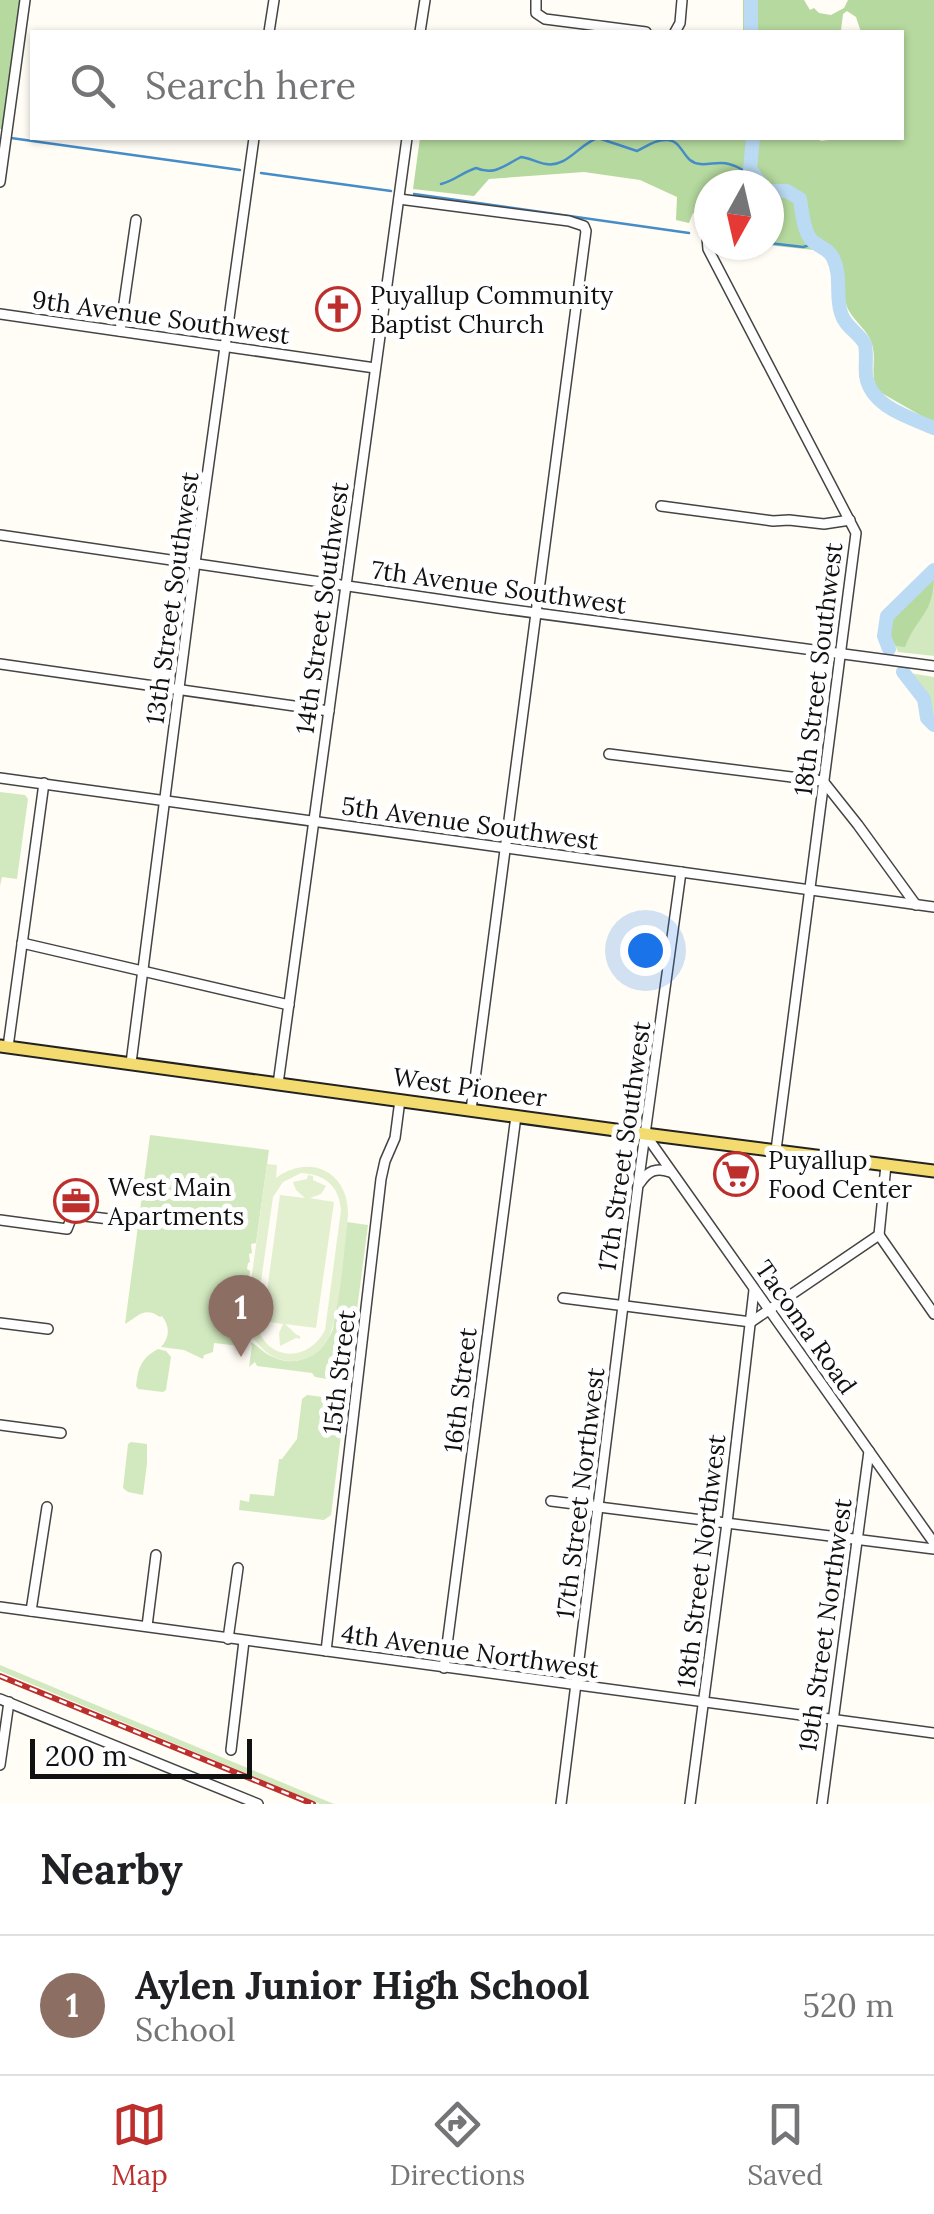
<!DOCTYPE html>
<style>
:root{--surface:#fff;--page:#f6f6f6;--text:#202124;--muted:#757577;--line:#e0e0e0;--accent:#bd2f2d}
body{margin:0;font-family:Lora,serif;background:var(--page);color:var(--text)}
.compass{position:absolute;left:694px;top:170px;width:90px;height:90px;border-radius:50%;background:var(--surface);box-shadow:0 2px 8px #0004;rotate:188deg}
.scale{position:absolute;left:30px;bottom:25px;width:222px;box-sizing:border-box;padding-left:10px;border:5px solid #111;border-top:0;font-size:28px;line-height:35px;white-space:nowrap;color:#111;-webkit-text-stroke:8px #fff;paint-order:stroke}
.you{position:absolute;left:645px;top:950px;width:35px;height:35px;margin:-25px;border:8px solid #fff;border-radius:50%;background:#1a73e8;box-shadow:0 0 0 15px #1a73e833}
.badge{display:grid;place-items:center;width:65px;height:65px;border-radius:50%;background:var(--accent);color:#fff;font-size:32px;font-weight:700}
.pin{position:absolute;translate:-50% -82px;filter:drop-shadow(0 2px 5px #0008)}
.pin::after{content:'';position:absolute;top:52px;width:35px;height:30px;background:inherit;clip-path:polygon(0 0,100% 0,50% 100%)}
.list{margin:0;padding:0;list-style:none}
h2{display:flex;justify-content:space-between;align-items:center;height:130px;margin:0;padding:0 40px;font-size:42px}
h2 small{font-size:32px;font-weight:400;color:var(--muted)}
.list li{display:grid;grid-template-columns:65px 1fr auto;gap:30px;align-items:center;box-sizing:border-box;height:140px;padding:0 40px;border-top:2px solid var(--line)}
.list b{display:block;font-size:38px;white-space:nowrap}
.list p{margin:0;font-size:32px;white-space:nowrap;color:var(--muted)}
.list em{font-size:32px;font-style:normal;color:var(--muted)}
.icon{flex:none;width:55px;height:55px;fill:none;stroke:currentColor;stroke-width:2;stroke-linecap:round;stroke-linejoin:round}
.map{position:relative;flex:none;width:934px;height:1804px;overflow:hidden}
.search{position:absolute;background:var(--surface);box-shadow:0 2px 8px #0004;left:30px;right:30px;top:30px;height:110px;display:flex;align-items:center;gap:25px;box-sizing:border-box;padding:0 35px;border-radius:0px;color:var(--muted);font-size:38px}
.sheet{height:270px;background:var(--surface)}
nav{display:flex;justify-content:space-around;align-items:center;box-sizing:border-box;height:140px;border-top:2px solid var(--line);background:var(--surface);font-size:28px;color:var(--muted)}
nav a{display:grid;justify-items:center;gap:5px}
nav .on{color:var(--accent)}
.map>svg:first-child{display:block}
.green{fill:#d2e9bf}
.forest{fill:#b5d99e}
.pitch{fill:#e3f0d0;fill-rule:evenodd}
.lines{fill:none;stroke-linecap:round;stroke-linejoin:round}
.stream{stroke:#458cc9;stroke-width:2.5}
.river{stroke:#bbdbf4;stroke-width:14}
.minor-casing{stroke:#444;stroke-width:12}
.major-casing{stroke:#222;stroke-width:15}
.minor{stroke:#fff;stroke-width:9}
.major{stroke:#f3db70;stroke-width:11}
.rail-casing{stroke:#bd2f2d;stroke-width:6}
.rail{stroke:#fff;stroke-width:2.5;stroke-dasharray:8;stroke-linecap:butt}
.labels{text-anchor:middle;stroke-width:10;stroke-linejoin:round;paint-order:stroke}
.poi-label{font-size:25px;fill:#111;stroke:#fff;text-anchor:start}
.street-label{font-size:25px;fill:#111;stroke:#fff}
</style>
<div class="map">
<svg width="934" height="1804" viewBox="0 0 934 1804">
<rect width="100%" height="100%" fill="#fffdf5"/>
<g class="green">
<path d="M934,577V656L898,652L891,637L911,602Z"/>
<path d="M903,672L934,677V725L927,718L924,699Z"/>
<path d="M0,792L25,795L28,799L17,879L2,877L0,886Z"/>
<path d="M150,1135L269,1150L256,1243L251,1244L252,1253L249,1254L250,1262L248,1263L247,1269L250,1271L240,1346L214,1343L213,1352L204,1355L203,1359L184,1350L161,1347C170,1337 170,1327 162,1316L160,1317C145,1306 138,1316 125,1324Z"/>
<path d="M347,1222L368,1225L348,1379L339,1381L315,1377L312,1373L257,1366L255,1362L249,1367L252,1346L250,1342C258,1345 262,1352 271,1356C297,1370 323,1354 333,1329Z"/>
<path d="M158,1349L166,1351L171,1357L166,1390L163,1392L138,1389L136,1386C138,1368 141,1358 158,1349Z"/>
<path d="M307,1395L339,1399L345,1403L331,1515L324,1520L239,1510L240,1500L249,1502L250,1494L274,1496L279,1459H282L297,1439L302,1399Z"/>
<path d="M131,1442L147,1444V1463L143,1495L128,1492L123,1488L128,1444Z"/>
<path d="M0,1665L334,1804H320L0,1671Z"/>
</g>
<g class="forest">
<path d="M0,0H21L3,129H0Z"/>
<path d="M743,0H804L810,10L814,8L819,13L831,15L844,8L848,0H934V423L878,391C869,373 877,361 872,344C868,329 851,320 846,304C839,282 852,275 833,252L767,245H769V185H709V214L693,213L689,223L676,220L677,197L640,180L584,172L489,179L474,196L413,189L420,138H817L821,141L843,138H902V32H861L856,17L847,11L843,14L841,30L833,32L813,31L811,32H743Z"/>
<path d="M934,574C934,615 918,614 905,647L896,646L888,634L890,618Z"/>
</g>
<g class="pitch">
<path d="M267,1164L277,1165L276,1178C310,1153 349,1172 348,1215C345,1241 339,1323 327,1341C320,1353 308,1360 294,1361C277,1362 264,1353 254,1339L243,1340ZM301,1173C325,1174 339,1186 341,1210L325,1330C306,1367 259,1359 256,1317L273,1197L283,1182Z"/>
<path d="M308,1175L313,1176V1180L326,1186L321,1194L310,1198L334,1202L316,1328L285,1324L297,1335L300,1336V1339L296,1338L280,1346L279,1333L283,1324L263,1321L280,1195L305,1198L296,1190L293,1182L307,1179Z"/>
</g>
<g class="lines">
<g class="stream">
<path d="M11,138L240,170"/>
<path d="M261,173L391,191"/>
<path d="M441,184C454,181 463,172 476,168C495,176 505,165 521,157C531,158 537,163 546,164C567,168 580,143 598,138L637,151C646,147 656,139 667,140C679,140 682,153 690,160C701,169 716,160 729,164C742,167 752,177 762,185"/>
<path d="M414,194L689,233"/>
<path d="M769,243L803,247L817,243"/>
</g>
<g class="river">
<path d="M751,0V32"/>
<path d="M753,138L750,169L762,185"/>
<path d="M769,191H787L800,199C802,211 803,228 810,238C816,247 828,247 833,258C842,276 835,295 841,313C845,327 858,332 865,344C867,355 865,366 866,376C871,407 909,417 934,428"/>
<path d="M889,649L884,636L887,616L934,570"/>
<path d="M903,672L924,699L927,718L934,725"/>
</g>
<g class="minor-casing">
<g id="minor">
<path d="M536,0V13L545,19L646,32"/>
<path d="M269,32L274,0"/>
<path d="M420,32L425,0"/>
<path d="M675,32L680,23L682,0"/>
<path d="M0,182L25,0"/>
<path d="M399,199L569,221L584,226L586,231L471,1110"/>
<path d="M706,227L708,249L856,533L776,1150"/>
<path d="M0,314L375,368"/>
<path d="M120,331L136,220"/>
<path d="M661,506L773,521L789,520L824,524L850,520"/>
<path d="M0,535L498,608L934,666"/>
<path d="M0,664L329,711"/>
<path d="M609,754L823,781L858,825L916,905"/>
<path d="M0,778L934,907"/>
<path d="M22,943L289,1005"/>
<path d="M8,1047L44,783"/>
<path d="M131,1063L195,563L254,138"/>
<path d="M278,1084L407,138"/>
<path d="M645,1134L934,1543"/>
<path d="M640,1183C648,1171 656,1167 670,1172"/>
<path d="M0,1220L67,1229L71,1219L77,1215L125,1221"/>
<path d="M879,1235L934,1314"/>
<path d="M879,1235L886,1165"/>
<path d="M563,1298L751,1322L879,1235"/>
<path d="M0,1323L48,1329"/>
<path d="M0,1425L61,1433"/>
<path d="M551,1501L934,1549"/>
<path d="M0,1607L934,1733"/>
<path d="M31,1611L47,1507"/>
<path d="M147,1626L156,1555"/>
<path d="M228,1639L238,1568"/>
<path d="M326,1651L381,1179L385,1161L395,1138L400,1100"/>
<path d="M444,1668L516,1116"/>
<path d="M0,1699L258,1804"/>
<path d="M231,1750L244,1641"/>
<path d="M0,1765L9,1702"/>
<path d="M561,1804L638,1185L681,872"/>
<path d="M690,1804L727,1523L754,1290"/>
<path d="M822,1804L869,1451"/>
</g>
</g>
<g class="major-casing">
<path id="major" d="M0,1046L645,1134L934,1171"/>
</g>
<use href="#minor" class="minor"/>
<use href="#major" class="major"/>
<g class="rail-casing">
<path id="rail" d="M0,1676L313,1804"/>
</g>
<use href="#rail" class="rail"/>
</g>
<defs>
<g id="church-ring" transform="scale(2.25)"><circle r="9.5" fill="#fff" stroke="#bd2f2d" stroke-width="1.5"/><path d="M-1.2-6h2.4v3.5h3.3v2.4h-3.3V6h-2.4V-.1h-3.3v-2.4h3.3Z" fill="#bd2f2d"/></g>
<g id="supermarket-ring" transform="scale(2.25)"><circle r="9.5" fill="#fff" stroke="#bd2f2d" stroke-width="1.5"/><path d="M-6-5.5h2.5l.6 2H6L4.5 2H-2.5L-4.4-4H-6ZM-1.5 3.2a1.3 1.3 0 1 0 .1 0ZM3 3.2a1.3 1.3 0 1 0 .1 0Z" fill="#bd2f2d"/></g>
<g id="office-ring" transform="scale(2.25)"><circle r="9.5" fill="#fff" stroke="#bd2f2d" stroke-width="1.5"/><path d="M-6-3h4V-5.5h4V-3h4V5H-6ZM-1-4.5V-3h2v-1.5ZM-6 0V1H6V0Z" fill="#bd2f2d"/></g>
</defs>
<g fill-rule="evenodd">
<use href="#church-ring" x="338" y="309"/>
<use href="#supermarket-ring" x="736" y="1174"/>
<use href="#office-ring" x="76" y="1201"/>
</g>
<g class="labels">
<g class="poi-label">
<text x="370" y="304">Puyallup Community<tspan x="370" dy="29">Baptist Church</tspan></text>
<text x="768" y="1169">Puyallup<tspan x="768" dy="29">Food Center</tspan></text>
<text x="108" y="1196">West Main<tspan x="108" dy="29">Apartments</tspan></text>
</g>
<g class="street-label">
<text transform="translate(161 317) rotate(8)" y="9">9th Avenue Southwest</text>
<text transform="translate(499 587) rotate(8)" y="9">7th Avenue Southwest</text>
<text transform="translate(172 598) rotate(-82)" y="9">13th Street Southwest</text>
<text transform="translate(322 608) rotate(-82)" y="9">14th Street Southwest</text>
<text transform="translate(818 669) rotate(-83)" y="9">18th Street Southwest</text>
<text transform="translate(470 823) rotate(8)" y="9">5th Avenue Southwest</text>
<text transform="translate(470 1087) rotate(8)" y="9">West Pioneer</text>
<text transform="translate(624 1146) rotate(-82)" y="9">17th Street Southwest</text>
<text transform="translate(806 1327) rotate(55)" y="9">Tacoma Road</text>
<text transform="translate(339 1372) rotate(-83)" y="9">15th Street</text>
<text transform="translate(460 1390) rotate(-83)" y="9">16th Street</text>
<text transform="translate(580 1493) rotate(-83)" y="9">17th Street Northwest</text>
<text transform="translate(701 1561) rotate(-83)" y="9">18th Street Northwest</text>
<text transform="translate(825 1625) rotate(-82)" y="9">19th Street Northwest</text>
<text transform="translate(470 1651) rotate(8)" y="9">4th Avenue Northwest</text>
</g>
</g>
</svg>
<svg class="compass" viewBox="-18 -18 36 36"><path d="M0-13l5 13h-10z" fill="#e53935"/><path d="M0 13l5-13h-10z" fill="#757577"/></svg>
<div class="scale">200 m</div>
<div class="you"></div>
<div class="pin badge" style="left:241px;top:1357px;background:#8d6e63">1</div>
<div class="search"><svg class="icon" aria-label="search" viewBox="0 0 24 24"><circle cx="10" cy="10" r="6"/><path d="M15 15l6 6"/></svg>Search here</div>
</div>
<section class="sheet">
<h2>Nearby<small></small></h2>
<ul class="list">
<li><span class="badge" style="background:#8d6e63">1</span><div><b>Aylen Junior High School</b><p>School</p></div><em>520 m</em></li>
</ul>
</section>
<nav>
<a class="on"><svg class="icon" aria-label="map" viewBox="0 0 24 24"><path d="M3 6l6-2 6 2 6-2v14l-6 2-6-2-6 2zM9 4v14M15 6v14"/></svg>Map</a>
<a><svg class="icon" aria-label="directions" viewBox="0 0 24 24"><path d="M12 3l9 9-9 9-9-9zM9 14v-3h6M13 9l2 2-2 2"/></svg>Directions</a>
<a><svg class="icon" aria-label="saved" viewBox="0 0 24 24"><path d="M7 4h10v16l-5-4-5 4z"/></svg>Saved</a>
</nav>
